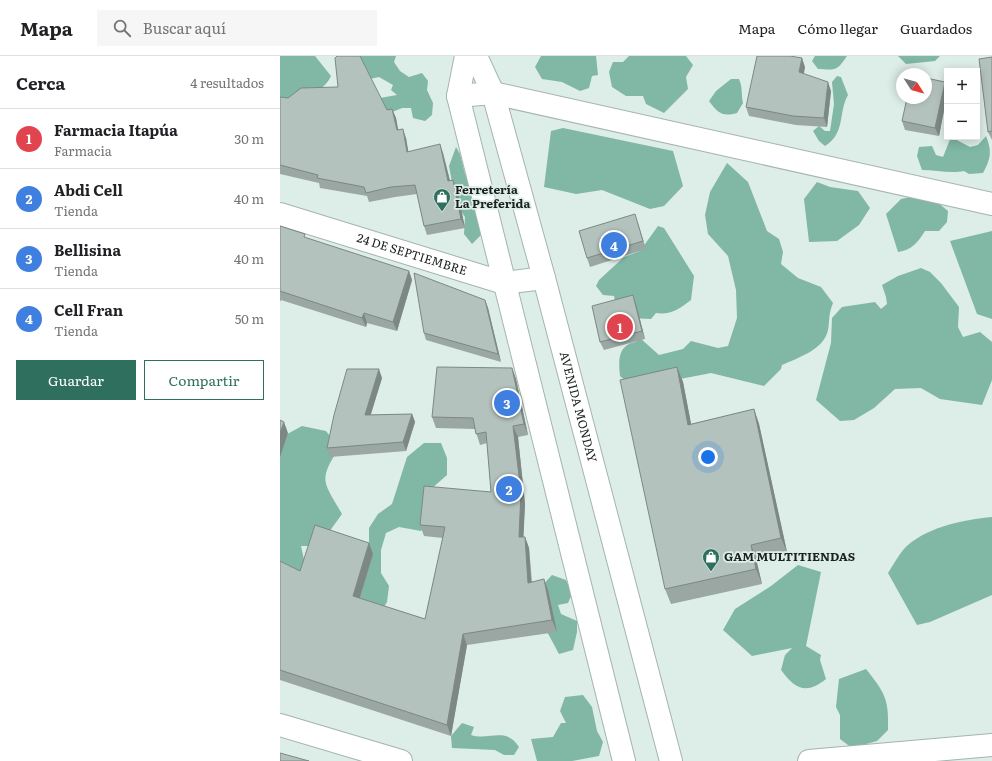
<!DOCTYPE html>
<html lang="es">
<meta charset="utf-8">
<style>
:root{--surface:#fff;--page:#f6f6f6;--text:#202124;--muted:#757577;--line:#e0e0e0;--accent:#2f6f5d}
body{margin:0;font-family:Literata,serif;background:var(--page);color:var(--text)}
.controls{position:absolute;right:12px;top:12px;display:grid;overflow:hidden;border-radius:0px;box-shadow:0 2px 10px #0003}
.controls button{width:36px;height:36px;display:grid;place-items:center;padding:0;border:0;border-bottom:1px solid var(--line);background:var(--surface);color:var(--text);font:20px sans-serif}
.compass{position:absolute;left:616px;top:12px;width:36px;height:36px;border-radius:50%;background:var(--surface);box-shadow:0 2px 10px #0003;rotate:126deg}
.you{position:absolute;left:428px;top:401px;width:14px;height:14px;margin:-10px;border:3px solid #fff;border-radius:50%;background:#1a73e8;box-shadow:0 0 0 6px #1a73e833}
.badge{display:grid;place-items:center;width:26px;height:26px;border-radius:50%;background:var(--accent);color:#fff;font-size:13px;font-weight:700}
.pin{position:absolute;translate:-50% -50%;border:2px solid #fff;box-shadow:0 1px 4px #0006}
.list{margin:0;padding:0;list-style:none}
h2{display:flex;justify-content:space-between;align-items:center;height:52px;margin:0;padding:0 16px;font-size:17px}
h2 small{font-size:13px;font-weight:400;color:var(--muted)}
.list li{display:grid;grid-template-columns:26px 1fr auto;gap:12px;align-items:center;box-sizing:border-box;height:60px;padding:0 16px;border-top:1px solid var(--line)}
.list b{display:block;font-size:15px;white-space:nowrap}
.list p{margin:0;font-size:13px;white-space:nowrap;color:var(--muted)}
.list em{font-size:13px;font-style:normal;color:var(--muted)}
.actions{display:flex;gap:8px;padding:12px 16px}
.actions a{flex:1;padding:9px 0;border:1px solid var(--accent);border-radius:0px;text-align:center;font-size:14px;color:var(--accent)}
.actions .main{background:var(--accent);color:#fff}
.icon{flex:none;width:22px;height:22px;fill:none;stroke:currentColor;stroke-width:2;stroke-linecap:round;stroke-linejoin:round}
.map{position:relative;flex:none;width:712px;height:705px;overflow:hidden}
header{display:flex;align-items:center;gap:24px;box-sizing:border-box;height:56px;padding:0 20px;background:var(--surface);border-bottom:1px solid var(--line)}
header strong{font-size:19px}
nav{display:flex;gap:22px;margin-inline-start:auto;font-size:14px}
.search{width:280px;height:36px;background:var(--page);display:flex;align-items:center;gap:10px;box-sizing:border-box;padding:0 14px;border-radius:0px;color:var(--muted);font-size:15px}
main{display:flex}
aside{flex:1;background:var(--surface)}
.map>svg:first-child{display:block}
.forest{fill:#80b7a5}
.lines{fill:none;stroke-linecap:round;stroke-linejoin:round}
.minor-casing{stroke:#a4b4ae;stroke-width:24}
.major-casing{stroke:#a4b4ae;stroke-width:24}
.minor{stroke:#fff;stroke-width:22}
.major{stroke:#fff;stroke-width:22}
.wall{fill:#9aa7a3}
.shaded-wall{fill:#7d8884}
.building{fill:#b3c2bd;stroke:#7d8884}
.labels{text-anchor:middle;stroke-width:3.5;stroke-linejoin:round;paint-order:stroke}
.poi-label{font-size:12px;font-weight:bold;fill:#1b211f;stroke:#ddede7;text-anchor:start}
.street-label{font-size:12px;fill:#1b211f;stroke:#ddede7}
</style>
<header>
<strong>Mapa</strong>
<div class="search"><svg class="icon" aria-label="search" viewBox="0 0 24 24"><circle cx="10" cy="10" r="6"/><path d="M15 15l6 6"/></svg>Buscar aquí</div>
<nav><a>Mapa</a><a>Cómo llegar</a><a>Guardados</a></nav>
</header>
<main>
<aside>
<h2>Cerca<small>4 resultados</small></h2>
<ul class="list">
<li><span class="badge" style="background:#e0444e">1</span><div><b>Farmacia Itapúa</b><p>Farmacia</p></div><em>30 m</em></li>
<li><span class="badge" style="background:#3f7fe0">2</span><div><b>Abdi Cell</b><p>Tienda</p></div><em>40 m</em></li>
<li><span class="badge" style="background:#3f7fe0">3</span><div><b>Bellisina</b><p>Tienda</p></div><em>40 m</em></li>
<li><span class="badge" style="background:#3f7fe0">4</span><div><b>Cell Fran</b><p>Tienda</p></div><em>50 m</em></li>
</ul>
<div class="actions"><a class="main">Guardar</a><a>Compartir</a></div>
</aside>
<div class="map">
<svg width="712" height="705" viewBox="0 0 712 705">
<rect width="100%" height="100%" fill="#ddede7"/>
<g class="forest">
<path d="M0,0H35L51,20C42,39 19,43 0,43Z"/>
<path d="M77,0H116L114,6L120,15L129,21L142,17L148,25L147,34L153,47L152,59L145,65L133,62L131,52H122L110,57L85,38L94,43L117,39L111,34L113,29L99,21L90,23Z"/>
<path d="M261,0H316L318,19L312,20L309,32L300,35L282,26L262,23L255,11Z"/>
<path d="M349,0H406L413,9L406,21L408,33L384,57L366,48L363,40H346L332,31L329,16L333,6H343Z"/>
<path d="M535,0H567C557,15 556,14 538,13L532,5Z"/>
<path d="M618,0H660L655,5L626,8Z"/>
<path d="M557,20L561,21L568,39C558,56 566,77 545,90L539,85L533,75L539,70L545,75H550L554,48L552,26Z"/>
<path d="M451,23H459C463,32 461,38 463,47L457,57C442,61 438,57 429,45L436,35Z"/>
<path d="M283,72L393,95L403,130L384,150L370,153L322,134L296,138L264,131L271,75Z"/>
<path d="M706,80C712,95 711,102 703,117L689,118L684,115C671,118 656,114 642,114L637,100L639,91L652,90L656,99L663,101L671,81L690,91L698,89Z"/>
<path d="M176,91L180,98L185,118L195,131L202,178L192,188L184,178L185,161L176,148L169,110Z"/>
<path d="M447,107L468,126L487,175L499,183L503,196L501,208L518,222L541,231L553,247C548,259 550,264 548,274C544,294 517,302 502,309L501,313L484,330L431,317L395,324L349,328L340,320C339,309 337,294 349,288C353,286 356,287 360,282L379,299L403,293L411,285L438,292L448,290L457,262L456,234L448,200L428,178L425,159L430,136Z"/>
<path d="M537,126L550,131L578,135L590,152L579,169L557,185L529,186L524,143Z"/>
<path d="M635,140L657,146L668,155L667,166L659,175H645C638,186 632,194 618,196L606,158L621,143Z"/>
<path d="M378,170L384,172L414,220L411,244C399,253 391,259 376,257L371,263L349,262L337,256L334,240L323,239L316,230L319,224L344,201L360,195Z"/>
<path d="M712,175V263L697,258L670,185Z"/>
<path d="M641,212L650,216L661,227L679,251L678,271L683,281L700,276L712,286V324L702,349L660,343L641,332L615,333L594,352L574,364L560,365L536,344L551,287L552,262L562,251L595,246L601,253L607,248L606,241L602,229L618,220Z"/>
<path d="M22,370L46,375L59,392C38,425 43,425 62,458L39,490H21L25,508L0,548V382Z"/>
<path d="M144,387H161L167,402V419L151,433L153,460L141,475L119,471L106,477L101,494V517L109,530L107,546L93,569L68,547L89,497V472L98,458L112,448L127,401Z"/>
<path d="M712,461V539L650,566L637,569L608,517C614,508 620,496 628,489C651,470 683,464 712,461Z"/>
<path d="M518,509L541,516L526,590L541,599L540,604L546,623C526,639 515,633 501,614L505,599L512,592L472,600L443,574L455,553L491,530Z"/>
<path d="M272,519L286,524L292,538L288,547L278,549L281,558L297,565V576L293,594L279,598L264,570L259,533Z"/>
<path d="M586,613C605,637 609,643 608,674L597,685L572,692L560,683V659L556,651L559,623Z"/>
<path d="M303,639L312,651L317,675L323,686L319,700L292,705H257L251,683L273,681L281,667H286L280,655L285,641Z"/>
<path d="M182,667L194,671L191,679C209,685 226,670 239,691L234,699H224L215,694L172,692L171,680Z"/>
</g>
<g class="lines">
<g class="minor-casing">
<g id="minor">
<path d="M178,40L213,37L712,148"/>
<path id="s1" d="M0,158L224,227L264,222"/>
<path d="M0,669L121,705"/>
<path d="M529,705L712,689"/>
</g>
</g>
<g class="major-casing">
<g id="major">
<path d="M186,0L178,40L344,705"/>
<path id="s2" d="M196,0L213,37L264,222L391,705"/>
</g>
</g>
<use href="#minor" class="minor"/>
<use href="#major" class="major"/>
</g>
<g class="wall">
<path d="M712,1V84L708,76Z"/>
<path d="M525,11L524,18L551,35L547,71L516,69L469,60L466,51Z"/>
<path d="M667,31V39L659,80L625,74L622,65Z"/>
<path d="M0,41L8,42L107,54L112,53L116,62L118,74L126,82L128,95L163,97L170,124H173L177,133L185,172L147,179L144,170L137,138L115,141L89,146L87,140L40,132L39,127L0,118Z"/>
<path d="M358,167L366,193L310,211L307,202Z"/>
<path d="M0,170L26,182L129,215L132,224L117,275L87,267L86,271L1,244L0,246Z"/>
<path d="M353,239L356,248L365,283L324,294L320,286Z"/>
<path d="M205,244L208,252L221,306L146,284L144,277Z"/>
<path d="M397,311L403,326L411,368L474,353L479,368L507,496L476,503L482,528L391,548L385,533Z"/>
<path d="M232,312L236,323L248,379L238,381L245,448L243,481H245L249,492L252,526L268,534L277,576L187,589L171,680L0,624V505L20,515L93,498L79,542L145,563L163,482L144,480L140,469L211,436L207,387L200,389L195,373L156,372L152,361Z"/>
<path d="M102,322L90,359L132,358L135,366L126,395L50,401L47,392Z"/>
</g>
<g class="shaded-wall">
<path d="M522,2L525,11L522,24L519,16Z"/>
<path d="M548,26L551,35L547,71L544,62Z"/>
<path d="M665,26L667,31V39L659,80L655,72Z"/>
<path d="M112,53L116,62L120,83L117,74Z"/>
<path d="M123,73L126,82L130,105L127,96Z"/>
<path d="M160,88L163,97L172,134L168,125Z"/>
<path d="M173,124L177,133L185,172L181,163Z"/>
<path d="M129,215L132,224L117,275L113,266Z"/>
<path d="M353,239L356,248L365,283L362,275Z"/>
<path d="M205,244L208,252L221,306L218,298Z"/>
<path d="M84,257L87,267L86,271L82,262Z"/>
<path d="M397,311L403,326L414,383L408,369Z"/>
<path d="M232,312L236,323L248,379L244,368Z"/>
<path d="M99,313L102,322L88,368L85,359Z"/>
<path d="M474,353L479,368L507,496L501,482Z"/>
<path d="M132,358L135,366L126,395L123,386Z"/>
<path d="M4,366L8,377L0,401V377Z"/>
<path d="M233,370L238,381L245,448L243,492L239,481Z"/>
<path d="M245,481L249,492L252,538L248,527Z"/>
<path d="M89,487L93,498L77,551L73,540Z"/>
<path d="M471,489L476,503L482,528L476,513Z"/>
<path d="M264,523L268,534L277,576L272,564Z"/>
<path d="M183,578L187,589L171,680L167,669Z"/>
</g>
<g class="building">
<path d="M57,0H80L107,54L112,53L117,74L123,73L127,96L160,88L168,125L173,124L181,163L144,170L135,129L111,131L86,137L84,131L37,122L38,119L0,109V41L8,42L21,32L58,31L55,2Z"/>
<path d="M477,0H510L522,2L519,16L548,26L544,62L513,60L466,51Z"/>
<path d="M712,1V75L708,76L699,3Z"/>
<path d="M646,22L665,26L655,72L622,65L627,42H646Z"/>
<path d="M355,158L363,185L307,202L299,175Z"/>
<path d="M0,170L25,178L24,181L129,215L113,266L84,257L82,262L0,235Z"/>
<path d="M134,217L205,244L218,298L144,277Z"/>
<path d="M353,239L362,275L320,286L312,250Z"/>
<path d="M157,311L232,312L244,368L233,370L241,436L239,481H245L248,527L264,523L272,564L183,578L167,669L0,614V505L20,515L35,469L89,487L73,540L145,563L165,471L140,469L144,430L211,436L206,376L196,378L193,362L152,361Z"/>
<path d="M397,311L408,369L474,353L501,482L471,489L476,513L385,533L340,324Z"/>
<path d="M67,313H99L85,359L132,358L123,386L47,392L54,359Z"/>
<path d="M0,364L4,366L0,377Z"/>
<path d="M0,697L29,705H0Z"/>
</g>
<defs>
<g id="shop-pin" transform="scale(0.9)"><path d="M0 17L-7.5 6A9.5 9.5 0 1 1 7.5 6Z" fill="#2f6f5d" stroke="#ddede7"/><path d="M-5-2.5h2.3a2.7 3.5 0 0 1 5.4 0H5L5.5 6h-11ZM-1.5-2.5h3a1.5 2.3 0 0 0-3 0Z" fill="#fff"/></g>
</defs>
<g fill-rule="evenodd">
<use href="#shop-pin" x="162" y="141"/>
<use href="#shop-pin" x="431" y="501"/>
</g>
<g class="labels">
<g class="poi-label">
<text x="175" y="138">Ferretería<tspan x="175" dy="14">La Preferida</tspan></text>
<text x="444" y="505">GAM MULTITIENDAS</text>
</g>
<g class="street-label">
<text dy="4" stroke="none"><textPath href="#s1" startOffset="138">24 DE SEPTIEMBRE</textPath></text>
<text dy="4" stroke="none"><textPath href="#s2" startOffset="366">AVENIDA MONDAY</textPath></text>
</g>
</g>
</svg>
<div class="controls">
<button>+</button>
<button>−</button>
</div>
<svg class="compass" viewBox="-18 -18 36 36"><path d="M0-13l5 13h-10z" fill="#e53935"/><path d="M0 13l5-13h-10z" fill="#757577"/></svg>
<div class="you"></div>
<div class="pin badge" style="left:340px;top:271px;background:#e0444e">1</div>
<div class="pin badge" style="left:229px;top:433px;background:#3f7fe0">2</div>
<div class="pin badge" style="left:227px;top:347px;background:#3f7fe0">3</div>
<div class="pin badge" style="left:334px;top:189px;background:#3f7fe0">4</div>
</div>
</main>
